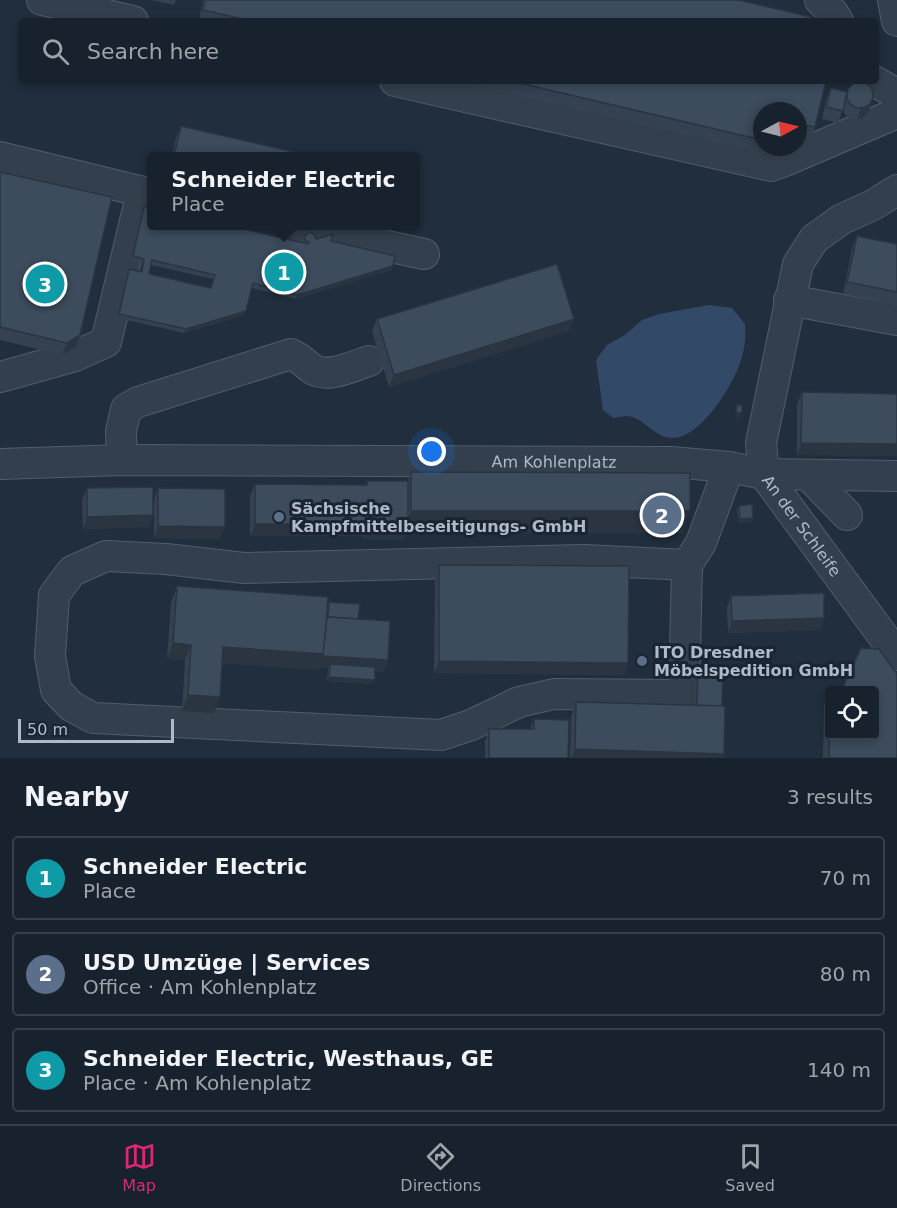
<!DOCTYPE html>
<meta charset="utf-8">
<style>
:root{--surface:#18222e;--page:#212a36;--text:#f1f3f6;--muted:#9fa4aa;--line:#363f4a;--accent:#db2777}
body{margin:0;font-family:"DejaVu Sans",sans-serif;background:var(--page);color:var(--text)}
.controls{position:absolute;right:18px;bottom:18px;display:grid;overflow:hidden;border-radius:6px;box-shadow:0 3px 9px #0003}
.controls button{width:54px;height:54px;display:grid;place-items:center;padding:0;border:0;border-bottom:2px solid var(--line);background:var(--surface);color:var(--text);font:30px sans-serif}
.compass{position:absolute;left:753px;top:102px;width:54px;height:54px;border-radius:50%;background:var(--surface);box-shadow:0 3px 9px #0003;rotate:83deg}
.scale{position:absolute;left:18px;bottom:15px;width:156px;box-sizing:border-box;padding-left:6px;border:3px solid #afbac9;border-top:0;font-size:16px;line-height:21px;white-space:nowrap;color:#afbac9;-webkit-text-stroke:4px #1a2432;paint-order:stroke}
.you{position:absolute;left:432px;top:452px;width:21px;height:21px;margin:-15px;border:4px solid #fff;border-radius:50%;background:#1a73e8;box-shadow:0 0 0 9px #1a73e833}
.badge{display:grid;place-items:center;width:39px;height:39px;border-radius:50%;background:var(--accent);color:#fff;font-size:20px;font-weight:700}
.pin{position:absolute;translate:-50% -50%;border:3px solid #fff;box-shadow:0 2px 6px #0006}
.popup{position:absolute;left:147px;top:152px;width:273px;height:78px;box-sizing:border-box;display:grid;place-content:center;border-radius:6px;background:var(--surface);filter:drop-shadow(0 2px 4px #0005);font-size:20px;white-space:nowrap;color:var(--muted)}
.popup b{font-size:22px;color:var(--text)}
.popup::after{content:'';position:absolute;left:50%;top:100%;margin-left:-12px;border:12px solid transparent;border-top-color:var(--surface)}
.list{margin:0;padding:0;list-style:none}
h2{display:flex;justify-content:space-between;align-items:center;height:78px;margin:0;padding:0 24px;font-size:26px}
h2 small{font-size:20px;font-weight:400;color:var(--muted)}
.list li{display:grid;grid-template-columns:39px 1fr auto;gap:18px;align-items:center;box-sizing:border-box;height:84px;margin:0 12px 12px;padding:0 12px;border:2px solid var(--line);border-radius:6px}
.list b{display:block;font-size:22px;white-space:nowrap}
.list p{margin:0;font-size:20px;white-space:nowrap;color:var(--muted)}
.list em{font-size:20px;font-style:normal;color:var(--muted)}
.icon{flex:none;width:33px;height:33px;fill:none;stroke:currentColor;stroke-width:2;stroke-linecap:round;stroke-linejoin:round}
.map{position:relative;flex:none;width:897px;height:758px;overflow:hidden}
.search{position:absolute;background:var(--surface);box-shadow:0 3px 9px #0003;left:18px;right:18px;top:18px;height:66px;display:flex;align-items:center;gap:15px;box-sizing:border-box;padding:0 21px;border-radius:6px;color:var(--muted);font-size:22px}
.sheet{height:366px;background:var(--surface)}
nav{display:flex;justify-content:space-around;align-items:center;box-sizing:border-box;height:84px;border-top:2px solid var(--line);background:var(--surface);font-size:16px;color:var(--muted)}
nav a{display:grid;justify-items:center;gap:3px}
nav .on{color:var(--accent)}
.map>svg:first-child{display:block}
.water{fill:#324a67}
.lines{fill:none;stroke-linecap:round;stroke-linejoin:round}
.minor-casing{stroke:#525d6b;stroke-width:32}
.minor{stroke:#343f4d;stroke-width:30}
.wall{fill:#344150;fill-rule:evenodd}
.shaded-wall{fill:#2a3541}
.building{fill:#3c4c5d;stroke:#2a3541;stroke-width:1.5;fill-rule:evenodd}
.service-dot{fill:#5c6f8a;stroke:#1a2432;stroke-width:2}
.labels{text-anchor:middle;stroke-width:6;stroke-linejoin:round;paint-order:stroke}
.street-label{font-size:16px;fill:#afbac9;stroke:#1a2432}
.poi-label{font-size:16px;font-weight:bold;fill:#afbac9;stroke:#1a2432;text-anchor:start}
</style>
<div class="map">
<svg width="897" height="758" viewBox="0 0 897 758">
<rect width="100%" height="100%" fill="#202e3d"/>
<path class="water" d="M709,305L732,308L745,324C746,337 745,348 741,360C734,384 701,438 673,438C655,439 644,417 627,416C623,416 618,417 613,418L603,410L596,360L607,345L625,335L642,320L659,314Z"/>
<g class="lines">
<g class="minor-casing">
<g id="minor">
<path d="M42,0L133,21"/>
<path d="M820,0L833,13L838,21"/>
<path d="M893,0L897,21"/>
<path d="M395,81L771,166L785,161L897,113"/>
<path d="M874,81L897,94"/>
<path d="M0,157L152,194"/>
<path d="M295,226L424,254"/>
<path d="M789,300L897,320"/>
<path d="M0,377L75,356L106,342L142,192"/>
<path d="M122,460L121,431L126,409L138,402L291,354C303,359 305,365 314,370C330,378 353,366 369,361"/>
<path id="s1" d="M0,464L122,460L671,462L729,467L764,474L897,476"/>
<path d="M764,474L761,443L798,264L814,239L842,219L873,205L897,190"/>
<path id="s2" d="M764,474L897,655"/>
<path d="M808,475L847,515"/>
<path d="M687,565L584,560L244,568L166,559L106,556L72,571L54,595L52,626L50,656L56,690L71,706L93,718L441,735L471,725L519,702L554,694L684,695L687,565L701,543L729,467"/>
</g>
</g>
<use href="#minor" class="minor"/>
</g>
<g class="wall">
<path d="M151,0H176L174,5Z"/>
<path d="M203,0H739L828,21H199Z"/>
<path d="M455,81H826L815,127L811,139L802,137L798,150L783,147H798V111H762V147H778L775,156Z"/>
<path d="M831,88L873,98L869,110L864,117L857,120L849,118L843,112V108L838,123L822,119L826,100Z"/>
<path d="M181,126L312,156H172L176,138Z"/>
<path d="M0,172L80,335L76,347L62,355L0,340Z"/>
<path d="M144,207L304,243L303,241L304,237L316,239L331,241L391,270L296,299L252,288L244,315L184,333L118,318L129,269L141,272L143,263L131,260ZM151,265L213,279L211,288L149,274Z"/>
<path d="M857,236L897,244V305L843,294L852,248Z"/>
<path d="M377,319L569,331L389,387L372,331Z"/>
<path d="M802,392L897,394V456L797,455V404Z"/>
<path d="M411,472L683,533L406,532L403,540L363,539V536H250V496L255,484L366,485L367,481H408Z"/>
<path d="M87,488L153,515L149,527L83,529L82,500Z"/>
<path d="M158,488L220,539L154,538V500Z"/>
<path d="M739,506L753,518L751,522L739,523L737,510Z"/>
<path d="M439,565L628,663L624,675L434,673L435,577Z"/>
<path d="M177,586L328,606L329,602L358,619L383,672H375L373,684L327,681L328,668H319L318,670L222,663L220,697L214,713L182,711L185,660L167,659L171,602Z"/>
<path d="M731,596L824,618L820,630L728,633L727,608Z"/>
<path d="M698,667L723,758H570L571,717L576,702L694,705L695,676Z"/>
<path d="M830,688L842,689L897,758H823L824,704Z"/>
<path d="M534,719L568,758H485V741L489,729H530Z"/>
</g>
<g class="shaded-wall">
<path d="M873,98L869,110L864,117L857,120L861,108Z"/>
<path d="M393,266L391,270L296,299L297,295Z"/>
<path d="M246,311L244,315L184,333L186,329Z"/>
<path d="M574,319L569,331L389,387L394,375Z"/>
<path d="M80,335L76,347L62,355L67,343Z"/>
<path d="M736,413H742L741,417H735Z"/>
<path d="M801,443L897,444V456L797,455Z"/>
<path d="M411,511H690L683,533L406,532L403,540L363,539L367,527L405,528Z"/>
<path d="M153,515L149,527L83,529L87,517Z"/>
<path d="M753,518L751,522L739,523L740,519Z"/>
<path d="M255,524H367L363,536H250Z"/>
<path d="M158,526L225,527L220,539L154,538Z"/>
<path d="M824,618L820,630L728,633L732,621Z"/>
<path d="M173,643L191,645L185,660L167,659Z"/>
<path d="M223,647L324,654L388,660L383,672L329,668L330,664L328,668H319L318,670L217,663Z"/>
<path d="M439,661L628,663L624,675L434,673Z"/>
<path d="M329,677L375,680L373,684L327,681Z"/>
<path d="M188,695L220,697L214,713L182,711Z"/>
<path d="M575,749L724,754L723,758H572Z"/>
</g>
<g class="building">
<path d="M205,0H739L828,21H251L203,10Z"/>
<path d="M511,81H826L815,127L805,125L802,138L798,137V111H762V140Z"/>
<circle cx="860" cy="95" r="13"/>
<path d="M831,88L847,92L843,111L826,107Z"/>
<path d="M181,126L312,156H174Z"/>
<path d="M0,172L112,197L80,335L67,343L0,327Z"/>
<path d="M144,207L152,209V225H226L308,244L309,242L306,241L304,237L309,232L314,234L316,239L333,234L331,241L395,256L393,266L297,295L253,283L246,311L186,329L119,314L129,269L142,272L144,259L133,256ZM152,260L215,275L211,288L149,274Z"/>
<path d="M857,236L897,244V292L847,282Z"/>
<path d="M557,264L574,319L394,375L377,319Z"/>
<path d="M802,392L897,394V444L801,443Z"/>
<path d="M737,405H742V413H736Z"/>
<path d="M411,472L690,473V511H411Z"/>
<path d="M367,481H408V528L367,527V524H255V484L367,485Z"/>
<path d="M153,487V515L87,517V488Z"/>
<path d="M158,488L225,489V527L158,526Z"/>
<path d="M752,504L753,518L740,519L739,506Z"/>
<path d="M439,565L629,566L628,663L439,661Z"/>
<path d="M177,586L328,597L324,654L223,647L220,697L188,695L191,645L173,643Z"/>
<path d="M824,593V618L732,621L731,596Z"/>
<path d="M329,602L360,604L358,619L328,617Z"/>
<path d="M327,617L390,621L388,660L323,656Z"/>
<path d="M861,648L879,649L897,674V758H829L830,712V735H874V690H830V688L842,689Z"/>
<path d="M330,664L375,667V680L329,677Z"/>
<path d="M698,667H723L722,706H697Z"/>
<path d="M576,702L725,706L724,754L575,749Z"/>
<path d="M534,719L569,720L568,758H489V729H534Z"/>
</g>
<g class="service-dot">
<circle cx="279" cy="517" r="6"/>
<circle cx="642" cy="661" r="6"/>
</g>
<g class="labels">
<g class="street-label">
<text dy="6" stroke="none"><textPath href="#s1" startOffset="554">Am Kohlenplatz</textPath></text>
<text dy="6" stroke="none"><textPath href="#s2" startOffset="64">An der Schleife</textPath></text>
</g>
<g class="poi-label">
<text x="291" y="514">Sächsische<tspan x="291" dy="18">Kampfmittelbeseitigungs- GmbH</tspan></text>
<text x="654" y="658">ITO Dresdner<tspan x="654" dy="18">Möbelspedition GmbH</tspan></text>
</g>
</g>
</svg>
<div class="controls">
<button><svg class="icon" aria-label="locate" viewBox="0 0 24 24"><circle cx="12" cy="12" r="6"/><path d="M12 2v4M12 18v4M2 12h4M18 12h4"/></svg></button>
</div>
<svg class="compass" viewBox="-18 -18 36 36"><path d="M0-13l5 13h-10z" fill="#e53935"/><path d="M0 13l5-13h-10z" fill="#9fa4aa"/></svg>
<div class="scale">50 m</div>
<div class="you"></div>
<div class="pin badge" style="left:284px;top:272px;background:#0f9aa8">1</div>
<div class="popup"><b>Schneider Electric</b>Place</div>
<div class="pin badge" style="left:662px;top:515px;background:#5c6f8a">2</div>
<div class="pin badge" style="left:45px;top:284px;background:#0f9aa8">3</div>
<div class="search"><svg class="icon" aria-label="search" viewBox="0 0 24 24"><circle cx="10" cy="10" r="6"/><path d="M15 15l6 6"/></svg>Search here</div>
</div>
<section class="sheet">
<h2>Nearby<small>3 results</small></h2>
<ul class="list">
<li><span class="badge" style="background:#0f9aa8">1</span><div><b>Schneider Electric</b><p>Place</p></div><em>70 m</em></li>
<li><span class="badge" style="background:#5c6f8a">2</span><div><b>USD Umzüge | Services</b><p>Office · Am Kohlenplatz</p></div><em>80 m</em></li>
<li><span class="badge" style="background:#0f9aa8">3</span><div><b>Schneider Electric, Westhaus, GE</b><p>Place · Am Kohlenplatz</p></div><em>140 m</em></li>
</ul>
</section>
<nav>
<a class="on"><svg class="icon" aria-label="map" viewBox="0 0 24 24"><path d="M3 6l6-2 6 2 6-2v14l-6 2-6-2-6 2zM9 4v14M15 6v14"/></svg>Map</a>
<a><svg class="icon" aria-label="directions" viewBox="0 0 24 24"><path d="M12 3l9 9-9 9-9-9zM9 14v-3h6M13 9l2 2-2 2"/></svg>Directions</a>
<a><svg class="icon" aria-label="saved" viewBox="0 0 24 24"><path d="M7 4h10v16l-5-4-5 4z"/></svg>Saved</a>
</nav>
